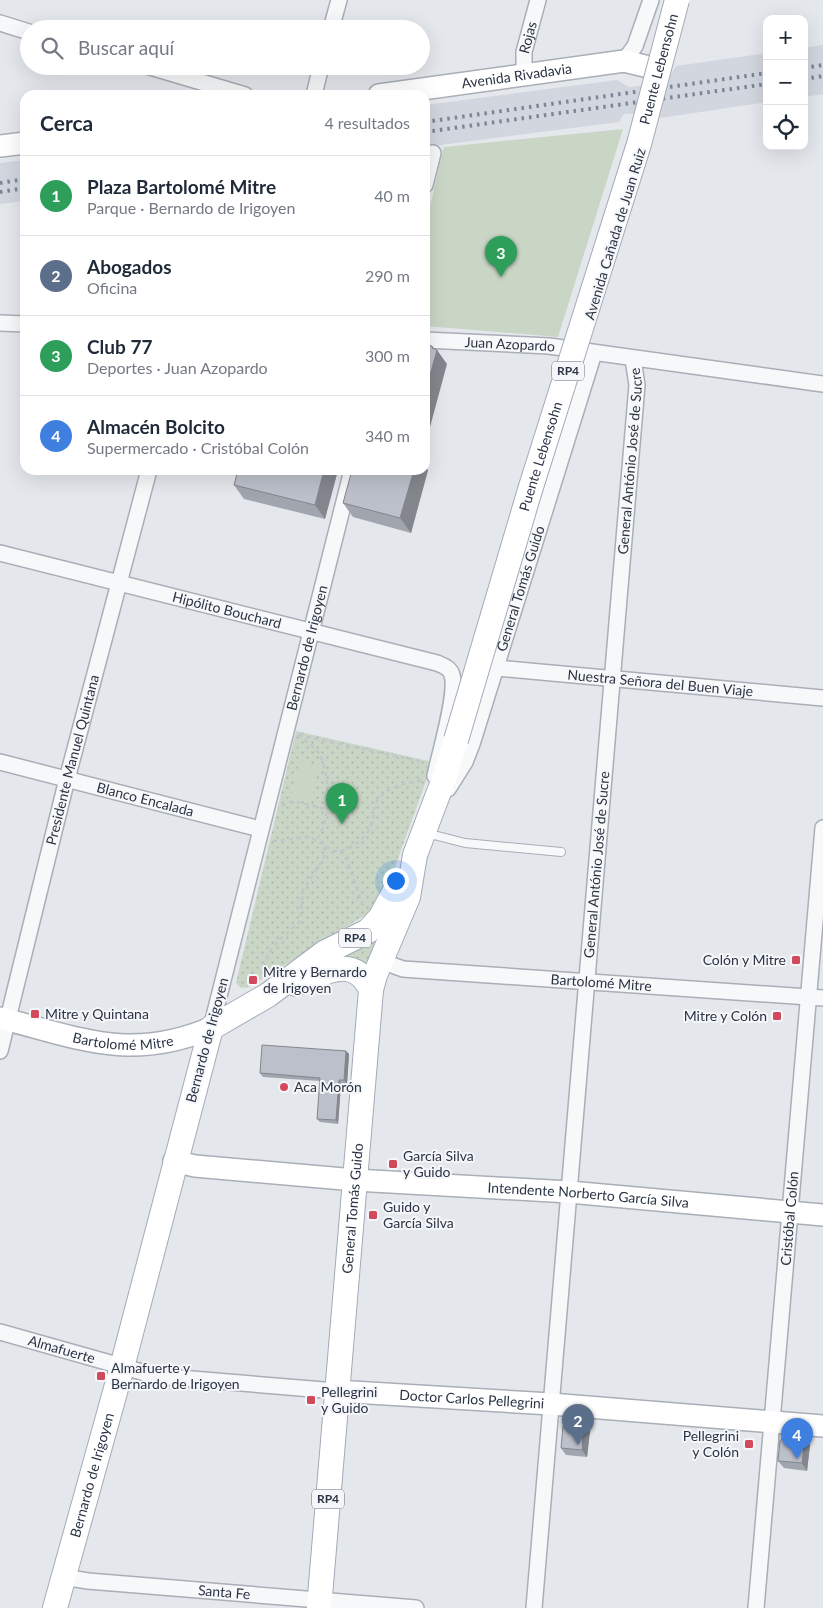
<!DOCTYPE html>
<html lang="es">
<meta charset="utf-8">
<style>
:root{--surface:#fff;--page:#f6f6f7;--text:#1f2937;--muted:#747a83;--line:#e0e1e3;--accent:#1a73e8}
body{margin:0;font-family:Lato,sans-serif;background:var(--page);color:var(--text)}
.controls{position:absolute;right:15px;top:15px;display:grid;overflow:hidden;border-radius:10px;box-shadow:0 5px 20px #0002}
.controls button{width:45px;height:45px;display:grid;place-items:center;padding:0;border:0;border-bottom:1px solid var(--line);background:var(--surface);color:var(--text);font:25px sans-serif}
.you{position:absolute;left:395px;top:880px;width:18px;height:18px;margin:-12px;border:4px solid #fff;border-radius:50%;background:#1a73e8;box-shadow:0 0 0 8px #1a73e833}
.badge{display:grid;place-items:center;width:32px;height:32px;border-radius:50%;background:var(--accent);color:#fff;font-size:16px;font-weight:700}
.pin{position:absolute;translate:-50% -41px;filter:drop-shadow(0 1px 2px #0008)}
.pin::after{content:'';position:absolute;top:26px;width:18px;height:15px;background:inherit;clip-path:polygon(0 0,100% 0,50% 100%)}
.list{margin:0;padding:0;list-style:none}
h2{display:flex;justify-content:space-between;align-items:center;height:65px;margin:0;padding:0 20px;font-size:21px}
h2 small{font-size:16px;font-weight:400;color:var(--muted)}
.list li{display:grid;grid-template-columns:32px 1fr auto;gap:15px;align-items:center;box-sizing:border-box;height:80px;padding:0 20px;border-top:1px solid var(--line)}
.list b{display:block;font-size:19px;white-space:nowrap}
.list p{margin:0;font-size:16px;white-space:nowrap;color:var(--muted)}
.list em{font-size:16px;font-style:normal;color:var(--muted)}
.icon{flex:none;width:28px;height:28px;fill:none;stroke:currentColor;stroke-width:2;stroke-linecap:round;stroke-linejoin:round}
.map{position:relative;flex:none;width:823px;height:1608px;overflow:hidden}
.search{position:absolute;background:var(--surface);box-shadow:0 5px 20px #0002;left:20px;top:20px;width:410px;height:55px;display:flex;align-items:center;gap:12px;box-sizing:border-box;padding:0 18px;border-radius:28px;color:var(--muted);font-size:19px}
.panel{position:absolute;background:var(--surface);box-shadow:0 5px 20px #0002;left:20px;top:90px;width:410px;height:385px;border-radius:15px}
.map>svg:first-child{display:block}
.built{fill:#d2d6de}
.grass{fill:url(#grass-dots)}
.pitch{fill:#c9d6c5}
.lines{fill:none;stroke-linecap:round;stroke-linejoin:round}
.lane-casing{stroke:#a9aeb7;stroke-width:10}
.street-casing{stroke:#a9aeb7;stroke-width:18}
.secondary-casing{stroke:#a9aeb7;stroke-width:24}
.primary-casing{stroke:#a3abb8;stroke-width:26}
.path{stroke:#c2c5cb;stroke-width:2.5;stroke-dasharray:4 4;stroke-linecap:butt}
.lane{stroke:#f7f8fa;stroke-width:8}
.street{stroke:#f7f8fa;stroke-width:15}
.secondary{stroke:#fff;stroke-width:21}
.primary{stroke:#fff;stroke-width:24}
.rail{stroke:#7d8696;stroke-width:4;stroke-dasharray:2.5 5;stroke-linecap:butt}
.primary-bridge-casing{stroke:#a3abb8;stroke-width:26;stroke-linecap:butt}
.primary-bridge{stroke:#fff;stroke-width:24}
.wall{fill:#a1a5ae}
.shaded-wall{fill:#83868d}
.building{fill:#bbc0ca;stroke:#83868d}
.poi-dot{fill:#d1495b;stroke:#f4f6f9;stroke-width:2}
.labels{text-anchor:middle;stroke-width:4;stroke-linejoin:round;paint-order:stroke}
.shield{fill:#f4f6f9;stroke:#676e7b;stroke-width:1}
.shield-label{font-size:12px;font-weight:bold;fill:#2b3445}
.street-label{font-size:14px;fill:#2b3445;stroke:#f4f6f9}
.poi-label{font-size:14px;fill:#2b3445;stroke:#f4f6f9;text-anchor:start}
</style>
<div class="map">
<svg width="823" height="1608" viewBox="0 0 823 1608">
<defs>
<pattern id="grass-dots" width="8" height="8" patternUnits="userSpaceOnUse" patternTransform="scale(1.25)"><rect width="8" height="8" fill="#c9d6c5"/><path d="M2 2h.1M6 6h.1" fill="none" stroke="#adb8ab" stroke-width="1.8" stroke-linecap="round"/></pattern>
</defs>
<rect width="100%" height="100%" fill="#e4e7ec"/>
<g class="built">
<path d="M823,45V94L804,97V48Z"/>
<path d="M767,53V102L660,118L655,112L624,114L619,122L425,147V105L617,80L629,87L666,83L676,66Z"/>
<path d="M25,160V201L0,204V163Z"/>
</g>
<g class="grass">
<path d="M296,731L433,762L388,886L375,909L249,987L241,988L236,983Z"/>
<path d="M383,924L369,976L326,960Z"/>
</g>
<g class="pitch">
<path d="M623,129L558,337L425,326V227L444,147Z"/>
<path d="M300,761L319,766L311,802L291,797Z"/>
</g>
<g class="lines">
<g class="lane-casing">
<path id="lane" d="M426,833L465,843L561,852"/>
</g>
<g class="street-casing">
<g id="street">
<path d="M0,23L29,32"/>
<path d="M331,29L339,0"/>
<path d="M624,61L635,46L651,0"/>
<path d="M147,66L245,95"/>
<path id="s1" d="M524,76V52L538,0"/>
<path d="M314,95L321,66"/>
<path d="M425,185L433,153"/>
<path d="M0,323L25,324"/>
<path id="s2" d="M425,340L549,346L823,384"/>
<path id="s3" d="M0,553L437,663C444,666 450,668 452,675C458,693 439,755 435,776"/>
<path id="s4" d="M497,668L823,698"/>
<path id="s5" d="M0,762L260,829"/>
<path id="s6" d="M448,789L465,762L472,744L594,353"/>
<path id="s7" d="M381,961L403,969L823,998"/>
<path id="s8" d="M211,1028L352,470"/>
<path id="s9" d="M0,1051L67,779L149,470"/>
<path id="s10" d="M0,1332L156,1376L336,1391"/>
<path id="s11" d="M63,1577L88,1581L416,1608"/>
<path id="s12" d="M534,1608L637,385L633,359"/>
<path id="s13" d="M756,1608L823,828"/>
</g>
</g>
<g class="secondary-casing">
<g id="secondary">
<path id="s14" d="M379,95L624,61L653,68"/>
<path d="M0,146L25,143"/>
<path id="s15" d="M0,1018C80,1038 130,1062 211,1028"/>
<path id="s16" d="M174,1161L195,1166L355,1180L569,1192L823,1215"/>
<path id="s17" d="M336,1391L551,1404L823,1426"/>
</g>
</g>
<g class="primary-casing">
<g id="primary">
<path d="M296,984C324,973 354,953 371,990"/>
<path id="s18" d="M55,1608L122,1367L211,1028L268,995L324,953L368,931L380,918L397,887"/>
<path id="s19" d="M319,1608L371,990L375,975L408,897L415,855L445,776L456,740"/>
</g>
</g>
<g class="path">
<path d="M298,735C304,740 312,745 317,751C331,769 331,821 317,839"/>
<path d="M299,735L423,762"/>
<path d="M282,806L293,801L326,809"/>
<path d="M273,841L310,837L334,851C350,852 368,838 372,822C375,813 372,805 380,797C391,786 409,782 423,780"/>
<path d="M340,851L347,860L364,909"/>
<path d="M265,975C262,949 283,938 300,921L303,890L324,858L325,846"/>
</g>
<use href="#lane" class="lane"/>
<use href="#street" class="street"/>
<use href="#secondary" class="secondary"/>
<use href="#primary" class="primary"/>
<g class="rail">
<path d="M804,68L823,65"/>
<path d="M804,79L823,76"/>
<path d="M425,122L767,73"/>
<path d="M425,132L767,84"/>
<path d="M0,183L25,179"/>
<path d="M0,192L25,188"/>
</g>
<g class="primary-bridge-casing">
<g id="primary-bridge">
<path id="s20" d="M456,740L530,490L639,144L677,0"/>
</g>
</g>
<use href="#primary-bridge" class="primary-bridge"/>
</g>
<g class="wall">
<path d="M238,470H338L325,519L244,499L234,485Z"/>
<path d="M428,470L411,533L353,517L343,503Z"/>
<path d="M346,1051L349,1054L347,1084H341L338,1124L320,1122L317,1119L320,1081L263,1077L260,1073Z"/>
<path d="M584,1424L590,1431L587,1457L566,1455L561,1448Z"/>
<path d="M805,1438L810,1445L807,1471L784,1468L778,1461Z"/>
</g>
<g class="shaded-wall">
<path d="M432,346L437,352V350L447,364L426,442L430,448L425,466V393Z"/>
<path d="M425,466L428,470L411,533L400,518L414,470H425Z"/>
<path d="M324,470H338L325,519L315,505Z"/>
<path d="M346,1051L349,1054L347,1084L344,1080Z"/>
<path d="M339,1080L341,1084L338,1124L336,1120Z"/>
<path d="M584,1424L590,1431L587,1457L582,1450Z"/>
<path d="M805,1438L810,1445L807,1471L802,1463Z"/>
</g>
<g class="building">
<path d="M425,345L432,346V348L437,350L425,393Z"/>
<path d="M238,470H324L315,505L234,485Z"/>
<path d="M352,470H414L400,518L343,503Z"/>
<path d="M262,1045L346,1051L344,1080H339L336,1120L317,1119L320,1078L260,1073Z"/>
<path d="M570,1423L584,1424L582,1450L561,1448L563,1426Z"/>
<path d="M784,1436L805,1438L802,1463L778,1461L780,1441Z"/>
</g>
<g class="poi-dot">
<rect x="791" y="955" width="10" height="10" rx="2.5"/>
<rect x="248" y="975" width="10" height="10" rx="2.5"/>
<rect x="30" y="1009" width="10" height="10" rx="2.5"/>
<rect x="772" y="1011" width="10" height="10" rx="2.5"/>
<circle cx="284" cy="1087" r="5"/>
<rect x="388" y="1159" width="10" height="10" rx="2.5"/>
<rect x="368" y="1210" width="10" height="10" rx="2.5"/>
<rect x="96" y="1371" width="10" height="10" rx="2.5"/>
<rect x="306" y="1395" width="10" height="10" rx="2.5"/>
<rect x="744" y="1439" width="10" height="10" rx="2.5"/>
</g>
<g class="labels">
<g class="shield">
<rect x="552" y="361.5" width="32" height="19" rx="4"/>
<rect x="339" y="928.5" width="32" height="19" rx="4"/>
<rect x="312" y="1489.5" width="32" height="19" rx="4"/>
</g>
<g class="shield-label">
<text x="568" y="375">RP4</text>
<text x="355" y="942">RP4</text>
<text x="328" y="1503">RP4</text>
</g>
<g class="street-label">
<text dy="5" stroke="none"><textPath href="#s1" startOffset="39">Rojas</textPath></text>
<text dy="5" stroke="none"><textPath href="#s20" startOffset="701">Puente Lebensohn</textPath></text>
<text dy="5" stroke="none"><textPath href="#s14" startOffset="139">Avenida Rivadavia</textPath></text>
<text transform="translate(615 234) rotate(-73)" y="5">Avenida Cañada de Juan Ruiz</text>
<text dy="5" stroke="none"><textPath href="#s2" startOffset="85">Juan Azopardo</textPath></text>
<text dy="5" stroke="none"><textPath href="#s20" startOffset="296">Puente Lebensohn</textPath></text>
<text dy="5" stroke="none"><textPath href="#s12" startOffset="1151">General António José de Sucre</textPath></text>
<text dy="5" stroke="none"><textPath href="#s6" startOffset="214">General Tomás Guido</textPath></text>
<text dy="5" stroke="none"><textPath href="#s3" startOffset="234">Hipólito Bouchard</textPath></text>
<text dy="5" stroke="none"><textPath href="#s8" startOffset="392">Bernardo de Irigoyen</textPath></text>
<text dy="5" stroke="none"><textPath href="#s4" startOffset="164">Nuestra Señora del Buen Viaje</textPath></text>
<text dy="5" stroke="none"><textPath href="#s9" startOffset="300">Presidente Manuel Quintana</textPath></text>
<text dy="5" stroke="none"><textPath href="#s5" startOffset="150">Blanco Encalada</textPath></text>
<text dy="5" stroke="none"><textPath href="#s12" startOffset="746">General António José de Sucre</textPath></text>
<text dy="5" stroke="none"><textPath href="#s7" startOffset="222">Bartolomé Mitre</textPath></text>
<text dy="5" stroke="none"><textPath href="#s15" startOffset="126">Bartolomé Mitre</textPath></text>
<text transform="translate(207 1040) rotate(-75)" y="5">Bernardo de Irigoyen</text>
<text dy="5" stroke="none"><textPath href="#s16" startOffset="416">Intendente Norberto García Silva</textPath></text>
<text dy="5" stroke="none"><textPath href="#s19" startOffset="401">General Tomás Guido</textPath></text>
<text dy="5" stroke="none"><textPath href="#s13" startOffset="391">Cristóbal Colón</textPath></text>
<text dy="5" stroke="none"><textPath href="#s10" startOffset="64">Almafuerte</textPath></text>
<text dy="5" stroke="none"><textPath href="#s17" startOffset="136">Doctor Carlos Pellegrini</textPath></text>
<text dy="5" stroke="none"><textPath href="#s18" startOffset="138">Bernardo de Irigoyen</textPath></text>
<text dy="5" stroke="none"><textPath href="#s11" startOffset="162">Santa Fe</textPath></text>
</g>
<g class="poi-label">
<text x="786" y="965" text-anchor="end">Colón y Mitre</text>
<text x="263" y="977">Mitre y Bernardo<tspan x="263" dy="16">de Irigoyen</tspan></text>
<text x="45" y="1019">Mitre y Quintana</text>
<text x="767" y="1021" text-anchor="end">Mitre y Colón</text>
<text x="294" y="1092">Aca Morón</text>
<text x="403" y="1161">García Silva<tspan x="403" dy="16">y Guido</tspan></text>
<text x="383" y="1212">Guido y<tspan x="383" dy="16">García Silva</tspan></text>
<text x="111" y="1373">Almafuerte y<tspan x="111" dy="16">Bernardo de Irigoyen</tspan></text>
<text x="321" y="1397">Pellegrini<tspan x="321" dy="16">y Guido</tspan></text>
<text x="739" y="1441" text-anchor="end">Pellegrini<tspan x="739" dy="16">y Colón</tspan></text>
</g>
</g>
</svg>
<div class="controls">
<button>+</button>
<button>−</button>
<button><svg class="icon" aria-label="locate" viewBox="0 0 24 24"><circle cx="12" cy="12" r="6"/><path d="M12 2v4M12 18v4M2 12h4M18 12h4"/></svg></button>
</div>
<div class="you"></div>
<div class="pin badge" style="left:342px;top:824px;background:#2e9e5b">1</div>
<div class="pin badge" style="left:578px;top:1445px;background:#5c6f8a">2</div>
<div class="pin badge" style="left:501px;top:277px;background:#2e9e5b">3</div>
<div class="pin badge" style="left:797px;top:1459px;background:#3f7fe0">4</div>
<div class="search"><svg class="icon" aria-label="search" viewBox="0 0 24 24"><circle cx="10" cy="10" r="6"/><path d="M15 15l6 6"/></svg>Buscar aquí</div>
<section class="panel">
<h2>Cerca<small>4 resultados</small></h2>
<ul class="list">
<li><span class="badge" style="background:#2e9e5b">1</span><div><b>Plaza Bartolomé Mitre</b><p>Parque · Bernardo de Irigoyen</p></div><em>40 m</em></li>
<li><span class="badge" style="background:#5c6f8a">2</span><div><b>Abogados</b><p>Oficina</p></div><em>290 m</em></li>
<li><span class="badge" style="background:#2e9e5b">3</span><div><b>Club 77</b><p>Deportes · Juan Azopardo</p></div><em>300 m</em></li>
<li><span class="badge" style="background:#3f7fe0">4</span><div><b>Almacén Bolcito</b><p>Supermercado · Cristóbal Colón</p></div><em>340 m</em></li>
</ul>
</section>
</div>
